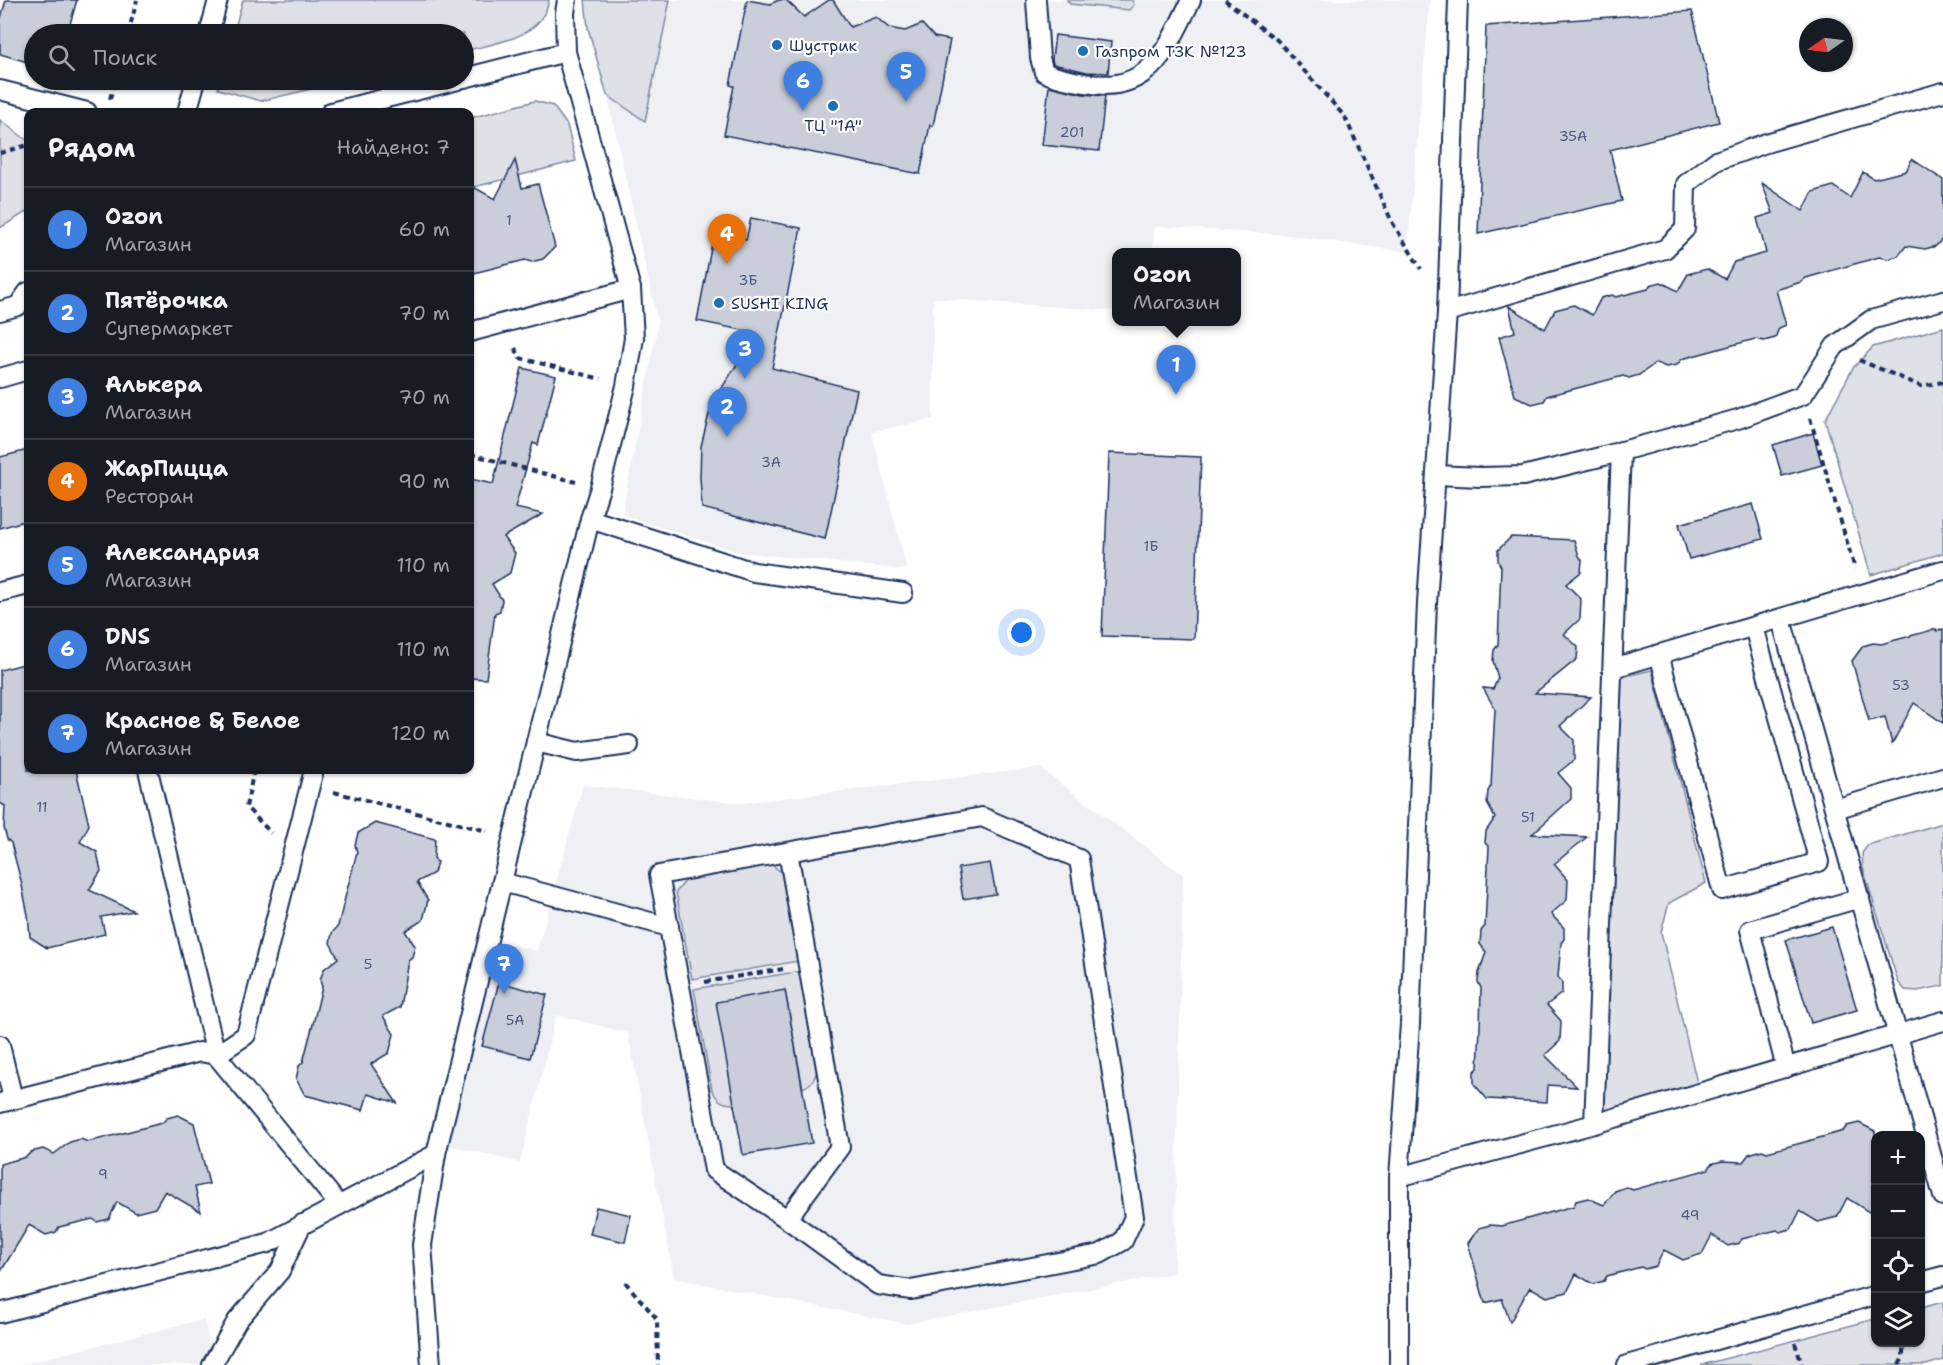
<!DOCTYPE html>
<html lang="ru">
<meta charset="utf-8">
<style>
:root{--surface:#171b24;--page:#242831;--text:#f1f3f6;--muted:#9ea1a6;--line:#363941;--accent:#ea580c}
body{margin:0;font-family:"Shantell Sans",sans-serif;background:var(--page);color:var(--text)}
.controls{position:absolute;right:18px;bottom:18px;display:grid;overflow:hidden;border-radius:12px;box-shadow:0 2px 4px #0004}
.controls button{width:54px;height:54px;display:grid;place-items:center;padding:0;border:0;border-bottom:2px solid var(--line);background:var(--surface);color:var(--text);font:30px sans-serif}
.compass{position:absolute;left:1799px;top:18px;width:54px;height:54px;border-radius:50%;background:var(--surface);box-shadow:0 2px 4px #0004;rotate:256deg}
.you{position:absolute;left:1022px;top:633px;width:21px;height:21px;margin:-15px;border:4px solid #fff;border-radius:50%;background:#1a73e8;box-shadow:0 0 0 9px #1a73e833}
.badge{display:grid;place-items:center;width:39px;height:39px;border-radius:50%;background:var(--accent);color:#fff;font-size:20px;font-weight:700}
.pin{position:absolute;translate:-50% -50px;filter:drop-shadow(0 2px 3px #0008)}
.pin::after{content:'';position:absolute;top:32px;width:21px;height:18px;background:inherit;clip-path:polygon(0 0,100% 0,50% 100%)}
.popup{position:absolute;left:1112px;top:248px;width:129px;height:78px;box-sizing:border-box;display:grid;place-content:center;border-radius:12px;background:var(--surface);filter:drop-shadow(0 2px 4px #0005);font-size:20px;white-space:nowrap;color:var(--muted)}
.popup b{font-size:22px;color:var(--text)}
.popup::after{content:'';position:absolute;left:50%;top:100%;margin-left:-12px;border:12px solid transparent;border-top-color:var(--surface)}
.list{margin:0;padding:0;list-style:none}
h2{display:flex;justify-content:space-between;align-items:center;height:78px;margin:0;padding:0 24px;font-size:26px}
h2 small{font-size:20px;font-weight:400;color:var(--muted)}
.list li{display:grid;grid-template-columns:39px 1fr auto;gap:18px;align-items:center;box-sizing:border-box;height:84px;padding:0 24px;border-top:2px solid var(--line)}
.list b{display:block;font-size:22px;white-space:nowrap}
.list p{margin:0;font-size:20px;white-space:nowrap;color:var(--muted)}
.list em{font-size:20px;font-style:normal;color:var(--muted)}
.icon{flex:none;width:33px;height:33px;fill:none;stroke:currentColor;stroke-width:2;stroke-linecap:round;stroke-linejoin:round}
.map{position:relative;flex:none;width:1943px;height:1365px;overflow:hidden}
.search{position:absolute;background:var(--surface);box-shadow:0 2px 4px #0004;left:24px;top:24px;width:450px;height:66px;display:flex;align-items:center;gap:15px;box-sizing:border-box;padding:0 21px;border-radius:33px;color:var(--muted);font-size:22px}
.panel{position:absolute;background:var(--surface);box-shadow:0 2px 4px #0004;left:24px;top:108px;width:450px;height:666px;border-radius:12px}
.map>svg:first-child{display:block}
.built{fill:#eff0f4}
.green{fill:#dee1e7;stroke:#7c88a2;stroke-width:1.5}
.building{fill:#caceda;stroke:#1b2f5e;stroke-width:1.5}
.lines{fill:none;stroke-linecap:round;stroke-linejoin:round}
.lane-casing{stroke:#1b2f5e;stroke-width:22}
.path{stroke:#1b2f5e;stroke-width:4;stroke-dasharray:6 4.5;stroke-linecap:butt}
.lane{stroke:#fff;stroke-width:18}
.poi-dot{fill:#1f6fb2;stroke:#fff;stroke-width:2}
.labels{text-anchor:middle;stroke-width:4.5;stroke-linejoin:round;paint-order:stroke}
.number-label{font-size:14px;fill:#47577d}
.poi-label{font-size:16px;fill:#1b2f5e;stroke:#fff;text-anchor:start}
</style>
<div class="map">
<svg width="1943" height="1365" viewBox="0 0 1943 1365">
<rect width="100%" height="100%" fill="#fff"/>
<filter id="ink" filterUnits="userSpaceOnUse"><feTurbulence type="fractalNoise" baseFrequency=".0167" numOctaves="2"/><feDisplacementMap in="SourceGraphic" scale="12" xChannelSelector="R" yChannelSelector="G"/><feConvolveMatrix kernelMatrix="1 2 1 2 8 2 1 2 1" color-interpolation-filters="sRGB"/></filter>
<g filter="url(#ink)">
<g class="built">
<path d="M670,0H1430L1407,252L1288,235L1154,226L1153,252H1116V311L933,298V419L872,432L907,570L738,552L622,515L658,323L607,95L645,121Z"/>
<path d="M1040,768L1183,875L1174,1273L907,1324L674,1278L628,1033L556,1015L520,1163L445,1144L495,940L537,951L583,785L741,803Z"/>
<path d="M204,1319L214,1365H19Z"/>
</g>
<g class="green">
<path d="M243,0H549C542,39 495,43 464,51V34H233Z"/>
<path d="M585,0H670L645,121L607,95L588,28Z"/>
<path d="M1067,0H1132L1134,5L1129,10L1070,4Z"/>
<path d="M220,80H349L261,101L218,89Z"/>
<path d="M535,101L553,106L567,125L576,161L470,188V118Z"/>
<path d="M0,120L28,141V211L0,228Z"/>
<path d="M1943,327V553L1871,575L1825,420L1853,368L1873,347Z"/>
<path d="M1652,670L1706,883L1669,903L1661,932L1698,1087L1604,1114L1621,677Z"/>
<path d="M1943,823V986L1917,991L1905,990L1898,982L1863,868L1862,853L1868,845Z"/>
<path d="M770,863L784,875L799,961L692,979L676,892L688,878Z"/>
<path d="M801,971L818,1065C816,1076 814,1083 803,1088L785,990L734,1104C722,1104 718,1101 712,1090L694,989Z"/>
<path d="M1943,1302V1360L1926,1365H1701L1875,1319L1876,1342H1920L1921,1308Z"/>
</g>
<g class="building">
<path d="M6,0H77L67,34H34V64L0,54V21Z"/>
<path d="M747,0L770,4L779,0H786L804,17L829,0H833L850,27L876,17L889,28L905,31L922,24L934,37L950,40L933,126L930,125L920,174L724,135L734,86L730,85Z"/>
<path d="M1692,11L1719,122L1610,150L1622,201L1478,234L1486,26Z"/>
<path d="M1055,35L1111,42L1108,73L1087,72L1053,64L1052,59Z"/>
<path d="M1049,86L1083,94L1105,96L1099,151L1042,145Z"/>
<path d="M1912,159L1943,180V238L1936,246L1925,249L1906,246L1898,256L1888,259L1879,257L1844,267L1806,278L1801,282L1776,290L1786,325L1779,328L1775,338L1764,341L1755,339L1682,359L1677,365L1666,367L1656,363L1639,375L1629,378L1623,376L1547,396L1544,401L1532,404L1515,396L1499,337L1515,332L1509,306L1545,329L1555,310L1574,305L1592,315L1601,298L1612,295L1616,297L1648,289L1650,285L1661,282L1678,291L1688,274L1707,269L1725,279L1734,262L1766,253L1757,218L1773,213L1762,183L1803,211L1813,192L1833,186L1850,198L1863,172L1874,179L1906,171Z"/>
<path d="M515,160L522,188L538,184L555,247L543,259L531,262L525,260L470,274V185L495,199Z"/>
<path d="M751,218L801,228L772,368L857,390L825,539L702,508L700,477L701,446L709,414L723,386L757,333L697,321L714,233L746,240Z"/>
<path d="M522,368L556,376L538,445L533,443L515,508L543,514L503,537L515,553L510,573L492,584L502,600L500,611L495,613L486,679L470,678V479L493,484Z"/>
<path d="M1813,433L1822,465L1782,476L1773,445Z"/>
<path d="M28,450V520L0,528V457Z"/>
<path d="M1109,453L1201,457L1194,639L1102,636Z"/>
<path d="M1753,504L1763,539L1689,559L1679,524Z"/>
<path d="M1511,537L1574,540L1579,556L1582,560L1581,572L1566,584L1581,599L1580,619L1564,634L1578,647L1577,659L1535,693L1591,697L1560,726L1574,740V760L1558,773L1571,788V799L1532,834L1587,837L1554,864L1568,880L1567,900L1551,914L1564,928V939L1561,943L1558,977L1562,982V993L1547,1005L1561,1021L1560,1041L1545,1055L1577,1087L1548,1085L1547,1102L1487,1099L1474,1084V1072L1478,1068L1480,1028L1481,988L1478,982L1479,973L1486,952L1480,944L1481,931L1485,926L1489,847L1485,843L1486,831L1495,818L1487,803L1488,791L1491,786L1495,709L1483,688L1493,689L1498,678L1493,661L1494,650L1498,645L1501,567L1498,561V550Z"/>
<path d="M1936,629V631L1943,629V723L1914,703L1892,744L1885,717L1869,721L1852,661L1863,646L1873,643L1881,644Z"/>
<path d="M28,663V770H76L89,825L80,842L97,852L101,871L89,890L134,911L101,917L105,934L47,948L30,937L28,915L21,881L11,843L7,839L4,828L5,806L0,803V670Z"/>
<path d="M375,823L435,839L434,858L437,862L434,873L417,882L428,900L423,920L405,931L415,946L412,957L408,960L400,1007L383,1016L394,1034L389,1053L371,1064L397,1103L368,1094L363,1110L305,1095L296,1079L299,1066L303,1062L313,1024L322,987L320,980L324,969L338,958L330,943L332,933L338,926L347,890L357,852L355,845L358,833Z"/>
<path d="M990,863L996,894L963,899L958,868Z"/>
<path d="M1832,927L1857,1010L1811,1023L1786,940Z"/>
<path d="M499,982L547,995L530,1058L482,1046Z"/>
<path d="M785,990L812,1143L743,1155L716,1002Z"/>
<path d="M178,1115L194,1123L209,1184L195,1187L201,1212L165,1191L155,1208L136,1213L117,1202L109,1219L97,1222L93,1219L59,1227L56,1232L46,1235L29,1225L0,1273V1164L26,1157L31,1152L43,1149L54,1154L70,1142L81,1139L88,1142L162,1123L167,1118Z"/>
<path d="M1859,1123L1875,1131V1216L1847,1198L1837,1217L1818,1222L1800,1211L1791,1229L1780,1232L1777,1230L1742,1239L1739,1243L1728,1246L1712,1235L1702,1254L1683,1260L1664,1250L1656,1266L1645,1269L1641,1267L1607,1276L1604,1281L1593,1284L1576,1274L1567,1292L1547,1297L1530,1287L1510,1322L1502,1299L1485,1303L1468,1243L1479,1228L1490,1225L1502,1226L1534,1217L1574,1206L1576,1201L1588,1198L1604,1205L1615,1191L1626,1187L1633,1190L1709,1169L1711,1164L1722,1161L1743,1162L1749,1154L1762,1150L1767,1152L1805,1142L1843,1131L1847,1126Z"/>
<path d="M596,1207L631,1215L625,1242L590,1234Z"/>
</g>
<g class="lines">
<g class="lane-casing">
<g id="lane">
<path d="M1036,0L1040,58L1044,72C1057,79 1071,80 1085,83C1149,95 1167,50 1191,0"/>
<path d="M209,34L218,0"/>
<path d="M464,78L566,52"/>
<path d="M0,90L87,112"/>
<path d="M187,112L196,80"/>
<path d="M331,112L458,80"/>
<path d="M0,311L18,306L28,292"/>
<path d="M1447,312L1665,249L1685,229L1686,184L1716,161L1766,143L1943,92"/>
<path d="M470,332L631,289"/>
<path d="M0,378L28,370"/>
<path d="M1436,475L1480,477L1523,476L1604,456L1738,419L1803,395L1835,346L1871,320L1943,300"/>
<path d="M590,519L754,572L903,593"/>
<path d="M0,592L28,585"/>
<path d="M1781,619L1943,1196"/>
<path d="M1659,654L1722,890L1819,862L1754,627"/>
<path d="M1613,668L1943,570"/>
<path d="M536,742L577,752L629,745"/>
<path d="M148,770L216,1055L339,1205"/>
<path d="M1835,809L1943,777"/>
<path d="M502,882L669,927L714,1170L787,1219L840,1147L788,852"/>
<path d="M669,927L659,875L982,817L1079,859L1134,1217L1123,1241L1100,1254L911,1290L878,1285L787,1219"/>
<path d="M0,1045L13,1099"/>
<path d="M1786,1068L1750,930L1860,898"/>
<path d="M0,1103L200,1052L216,1055L246,1035L314,770"/>
<path d="M1594,1124L1621,451"/>
<path d="M1399,1177L1594,1124L1943,1021"/>
<path d="M1920,1282L1943,1276"/>
<path d="M0,1313L268,1243L436,1154L590,519L600,488L626,386L634,338L631,289L566,52L565,13L567,0"/>
<path d="M212,1365L237,1321L280,1271L302,1224"/>
<path d="M431,1365L422,1245L436,1154"/>
<path d="M1399,1365V1177L1410,1024L1427,603L1447,312L1458,0"/>
<path d="M1627,1365L1876,1295"/>
</g>
</g>
<g class="path">
<path d="M1225,0L1277,40L1345,117L1392,222L1421,269"/>
<path d="M128,34L137,0"/>
<path d="M110,99L115,80"/>
<path d="M0,153L28,145"/>
<path d="M515,348L520,358L601,379"/>
<path d="M1859,360L1921,386L1943,382"/>
<path d="M1810,418L1855,569"/>
<path d="M470,454L576,482"/>
<path d="M254,770L246,807L271,833"/>
<path d="M334,792L487,831"/>
<path d="M705,982L783,969"/>
<path d="M625,1282L657,1319L658,1365"/>
<path d="M1795,1343L1802,1365"/>
<path d="M1899,1365L1903,1358V1342"/>
</g>
<use href="#lane" class="lane"/>
</g>
</g>
<g class="poi-dot">
<circle cx="777" cy="45" r="6"/>
<circle cx="1083" cy="51" r="6"/>
<circle cx="833" cy="106" r="6"/>
<circle cx="719" cy="303" r="6"/>
</g>
<g class="labels">
<g class="number-label">
<text x="1072" y="137">201</text>
<text x="1573" y="141">35А</text>
<text x="509" y="225">1</text>
<text x="748" y="285">3Б</text>
<text x="771" y="467">3А</text>
<text x="1151" y="551">1Б</text>
<text x="1901" y="690">53</text>
<text x="42" y="812">11</text>
<text x="1528" y="822">51</text>
<text x="368" y="969">5</text>
<text x="515" y="1025">5А</text>
<text x="103" y="1179">9</text>
<text x="1690" y="1220">49</text>
</g>
<g class="poi-label">
<text x="789" y="51">Шустрик</text>
<text x="1095" y="57">Газпром ТЗК №123</text>
<text x="833" y="131" text-anchor="middle">ТЦ "1А"</text>
<text x="731" y="309">SUSHI KING</text>
</g>
</g>
</svg>
<div class="controls">
<button>+</button>
<button>−</button>
<button><svg class="icon" aria-label="locate" viewBox="0 0 24 24"><circle cx="12" cy="12" r="6"/><path d="M12 2v4M12 18v4M2 12h4M18 12h4"/></svg></button>
<button><svg class="icon" aria-label="layers" viewBox="0 0 24 24"><path d="M12 4l9 5-9 5-9-5zM3 14l9 5 9-5"/></svg></button>
</div>
<svg class="compass" viewBox="-18 -18 36 36"><path d="M0-13l5 13h-10z" fill="#e53935"/><path d="M0 13l5-13h-10z" fill="#9ea1a6"/></svg>
<div class="you"></div>
<div class="pin badge" style="left:1176px;top:395px;background:#3f7fe0">1</div>
<div class="popup"><b>Ozon</b>Магазин</div>
<div class="pin badge" style="left:727px;top:437px;background:#3f7fe0">2</div>
<div class="pin badge" style="left:745px;top:379px;background:#3f7fe0">3</div>
<div class="pin badge" style="left:727px;top:264px;background:#e8710a">4</div>
<div class="pin badge" style="left:906px;top:102px;background:#3f7fe0">5</div>
<div class="pin badge" style="left:803px;top:111px;background:#3f7fe0">6</div>
<div class="pin badge" style="left:504px;top:994px;background:#3f7fe0">7</div>
<div class="search"><svg class="icon" aria-label="search" viewBox="0 0 24 24"><circle cx="10" cy="10" r="6"/><path d="M15 15l6 6"/></svg>Поиск</div>
<section class="panel">
<h2>Рядом<small>Найдено: 7</small></h2>
<ul class="list">
<li><span class="badge" style="background:#3f7fe0">1</span><div><b>Ozon</b><p>Магазин</p></div><em>60 m</em></li>
<li><span class="badge" style="background:#3f7fe0">2</span><div><b>Пятёрочка</b><p>Супермаркет</p></div><em>70 m</em></li>
<li><span class="badge" style="background:#3f7fe0">3</span><div><b>Алькера</b><p>Магазин</p></div><em>70 m</em></li>
<li><span class="badge" style="background:#e8710a">4</span><div><b>ЖарПицца</b><p>Ресторан</p></div><em>90 m</em></li>
<li><span class="badge" style="background:#3f7fe0">5</span><div><b>Александрия</b><p>Магазин</p></div><em>110 m</em></li>
<li><span class="badge" style="background:#3f7fe0">6</span><div><b>DNS</b><p>Магазин</p></div><em>110 m</em></li>
<li><span class="badge" style="background:#3f7fe0">7</span><div><b>Красное &amp; Белое</b><p>Магазин</p></div><em>120 m</em></li>
</ul>
</section>
</div>
